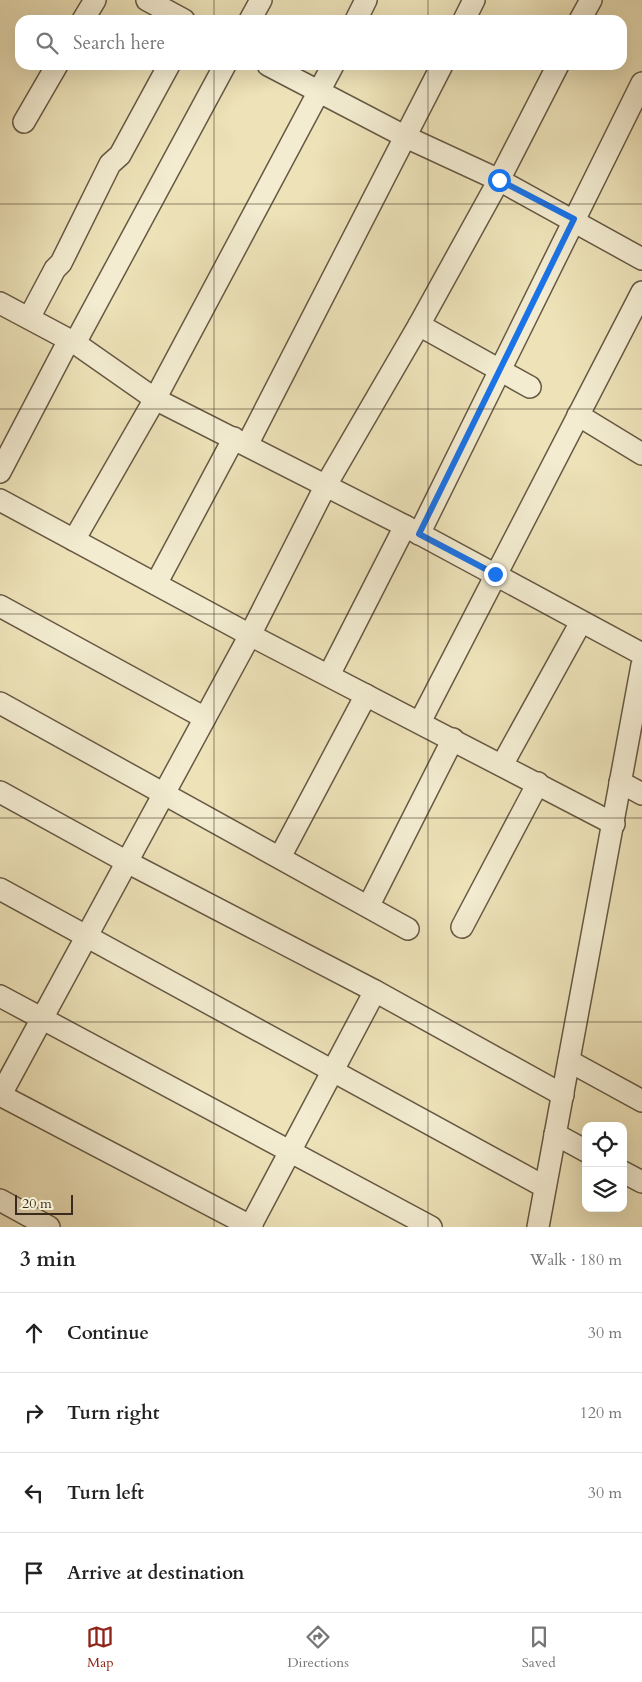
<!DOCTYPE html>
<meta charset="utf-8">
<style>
:root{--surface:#fff;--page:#f6f6f6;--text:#222;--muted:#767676;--line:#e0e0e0;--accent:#8f2418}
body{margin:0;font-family:Cardo,serif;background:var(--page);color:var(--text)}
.controls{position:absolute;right:15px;bottom:15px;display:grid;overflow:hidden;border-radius:10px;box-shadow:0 5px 20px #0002}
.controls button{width:45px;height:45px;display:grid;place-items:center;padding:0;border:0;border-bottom:1px solid var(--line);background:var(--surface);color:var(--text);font:25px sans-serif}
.scale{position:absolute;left:15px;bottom:12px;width:58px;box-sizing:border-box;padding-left:5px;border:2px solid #3a2b1d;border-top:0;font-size:14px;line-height:18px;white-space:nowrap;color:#3a2b1d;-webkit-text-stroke:4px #f3ecd1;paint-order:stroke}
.stop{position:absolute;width:15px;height:15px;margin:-11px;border:4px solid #1a73e8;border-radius:50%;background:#fff}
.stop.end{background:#1a73e8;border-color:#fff;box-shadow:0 1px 5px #0008}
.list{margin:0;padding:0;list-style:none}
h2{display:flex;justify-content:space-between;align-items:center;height:65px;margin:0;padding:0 20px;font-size:21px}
h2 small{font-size:16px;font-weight:400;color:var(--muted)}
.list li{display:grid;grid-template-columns:32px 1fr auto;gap:15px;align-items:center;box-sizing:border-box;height:80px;padding:0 20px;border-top:1px solid var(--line)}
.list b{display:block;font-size:19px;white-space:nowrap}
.list em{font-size:16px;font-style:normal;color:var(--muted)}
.icon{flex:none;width:28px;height:28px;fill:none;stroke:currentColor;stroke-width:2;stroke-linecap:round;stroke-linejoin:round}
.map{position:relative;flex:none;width:642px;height:1227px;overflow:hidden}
.search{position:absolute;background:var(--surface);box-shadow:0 5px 20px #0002;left:15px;right:15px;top:15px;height:55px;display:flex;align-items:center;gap:12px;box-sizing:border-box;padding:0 18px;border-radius:15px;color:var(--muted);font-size:19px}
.sheet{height:385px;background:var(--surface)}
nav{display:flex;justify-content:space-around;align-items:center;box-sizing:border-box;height:70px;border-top:1px solid var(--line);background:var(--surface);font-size:14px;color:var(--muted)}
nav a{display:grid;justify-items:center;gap:2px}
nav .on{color:var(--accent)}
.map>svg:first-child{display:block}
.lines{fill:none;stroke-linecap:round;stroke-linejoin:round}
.minor-casing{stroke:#675944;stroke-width:24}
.minor{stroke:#f3ecd1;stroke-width:21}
.route{stroke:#1a73e8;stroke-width:6}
.grid{fill:none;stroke:#3a2b1d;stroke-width:1;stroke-opacity:0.55}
</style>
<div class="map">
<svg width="642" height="1227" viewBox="0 0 642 1227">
<rect width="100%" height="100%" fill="#ede2b8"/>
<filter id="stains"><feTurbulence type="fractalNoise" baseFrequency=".004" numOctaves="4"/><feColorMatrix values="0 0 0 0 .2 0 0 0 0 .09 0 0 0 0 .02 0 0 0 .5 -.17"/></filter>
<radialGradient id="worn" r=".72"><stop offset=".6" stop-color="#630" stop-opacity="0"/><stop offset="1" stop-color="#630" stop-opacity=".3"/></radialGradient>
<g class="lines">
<g class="minor-casing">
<g id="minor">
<path d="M147,0L184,20"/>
<path d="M83,20L95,0"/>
<path d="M250,20L261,0"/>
<path d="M356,20L366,0"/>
<path d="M464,20L474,0"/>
<path d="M580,20L591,0"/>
<path d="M268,65L406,137L499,180L642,259"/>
<path d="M24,122L57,65"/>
<path d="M0,303L75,343L155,399L405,526L642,654"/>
<path d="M29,318L55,269L61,263L110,164L120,155L169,65"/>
<path d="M419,325L530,387"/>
<path d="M75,343L225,65"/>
<path d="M578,415L642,454"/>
<path d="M247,445L442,65"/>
<path d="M0,472L69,340"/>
<path d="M0,500L250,635L614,824"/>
<path d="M419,534L642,83"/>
<path d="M74,540L155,399L333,65"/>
<path d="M156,584L234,438"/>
<path d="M0,606L205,718"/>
<path d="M329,675L405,526"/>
<path d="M0,703L408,929"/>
<path d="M420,722L642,292"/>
<path d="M502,765L581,622"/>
<path d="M620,782L642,794"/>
<path d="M0,792L127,862L375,991L563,1095"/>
<path d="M280,857L366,695"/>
<path d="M0,889L545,1187"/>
<path d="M369,905L453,739"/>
<path d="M462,927L538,783"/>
<path d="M0,996L431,1227"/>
<path d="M569,1061L642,1101"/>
<path d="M0,1095L252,1227"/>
<path d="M0,1096L250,635L326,485L419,325L499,180L558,65"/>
<path d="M555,1134L586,1151"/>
<path d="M623,1172L642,1182"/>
<path d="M0,1200L49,1227"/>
<path d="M250,1227L375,991"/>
<path d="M538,1227L642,665"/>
</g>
</g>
<use href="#minor" class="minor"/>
</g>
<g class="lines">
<path class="route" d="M495,574L419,534L574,219L499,180"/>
</g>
<path class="grid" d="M214,0V20M428,0V20M214,65V1227M428,65V1227M0,204H642M0,409H642M0,614H642M0,818H642M0,1022H642"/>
<rect width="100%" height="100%" filter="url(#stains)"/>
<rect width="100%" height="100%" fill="url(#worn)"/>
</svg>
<div class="controls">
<button><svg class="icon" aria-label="locate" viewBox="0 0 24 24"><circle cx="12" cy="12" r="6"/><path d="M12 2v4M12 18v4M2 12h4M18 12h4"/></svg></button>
<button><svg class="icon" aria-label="layers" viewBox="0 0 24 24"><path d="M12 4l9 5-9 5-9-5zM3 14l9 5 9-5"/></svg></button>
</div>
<div class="scale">20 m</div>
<div class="stop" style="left:499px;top:180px"></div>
<div class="stop end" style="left:495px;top:574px"></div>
<div class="search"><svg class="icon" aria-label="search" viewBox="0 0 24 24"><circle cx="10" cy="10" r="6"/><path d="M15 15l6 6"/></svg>Search here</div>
</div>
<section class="sheet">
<h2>3 min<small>Walk · 180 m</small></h2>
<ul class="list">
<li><svg class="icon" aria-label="ahead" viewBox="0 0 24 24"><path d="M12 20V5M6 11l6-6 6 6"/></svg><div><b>Continue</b></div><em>30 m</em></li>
<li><svg class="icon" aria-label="right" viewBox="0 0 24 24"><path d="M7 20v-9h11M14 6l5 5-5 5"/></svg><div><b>Turn right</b></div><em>120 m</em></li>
<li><svg class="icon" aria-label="left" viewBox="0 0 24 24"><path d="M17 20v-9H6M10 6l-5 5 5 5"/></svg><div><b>Turn left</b></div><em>30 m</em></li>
<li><svg class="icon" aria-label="arrive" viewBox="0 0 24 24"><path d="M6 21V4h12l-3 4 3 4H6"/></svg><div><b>Arrive at destination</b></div></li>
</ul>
</section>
<nav>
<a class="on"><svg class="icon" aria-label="map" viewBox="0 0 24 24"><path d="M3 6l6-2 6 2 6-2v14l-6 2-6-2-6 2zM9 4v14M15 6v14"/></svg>Map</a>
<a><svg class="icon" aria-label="directions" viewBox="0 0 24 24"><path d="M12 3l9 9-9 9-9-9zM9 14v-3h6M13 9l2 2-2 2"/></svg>Directions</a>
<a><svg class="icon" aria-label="saved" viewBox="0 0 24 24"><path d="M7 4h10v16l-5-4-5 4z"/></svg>Saved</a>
</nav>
